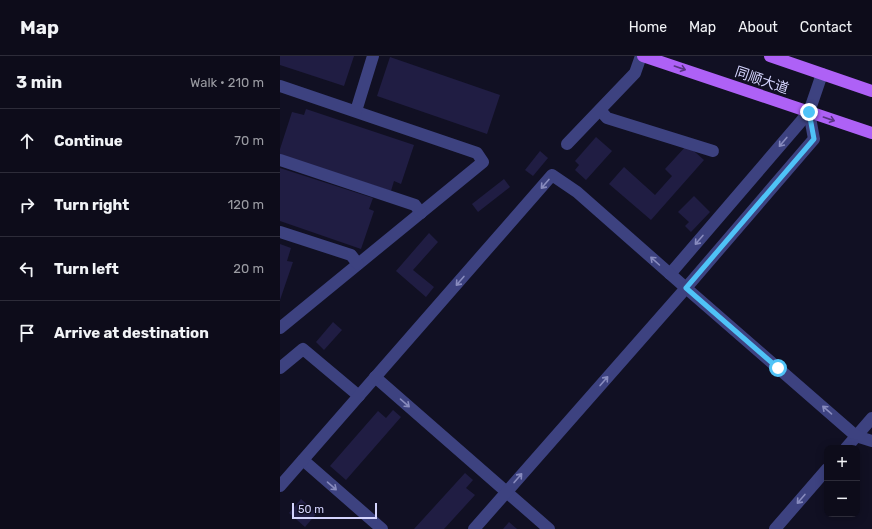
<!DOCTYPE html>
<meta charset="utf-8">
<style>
:root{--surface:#0d0c1a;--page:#161523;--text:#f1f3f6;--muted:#9a9ba2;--line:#2d2c39}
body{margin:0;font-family:Rubik,"Noto Sans SC",sans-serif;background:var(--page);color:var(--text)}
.controls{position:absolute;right:12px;bottom:12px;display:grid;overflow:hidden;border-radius:8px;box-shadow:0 2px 10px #0003}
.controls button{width:36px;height:36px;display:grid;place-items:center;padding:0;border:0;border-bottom:1px solid var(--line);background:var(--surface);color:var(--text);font:20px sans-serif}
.scale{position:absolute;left:12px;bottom:10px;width:85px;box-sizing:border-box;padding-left:4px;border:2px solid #d4d4fd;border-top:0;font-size:11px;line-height:14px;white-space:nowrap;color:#d4d4fd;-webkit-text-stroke:3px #111023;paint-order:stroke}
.stop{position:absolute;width:12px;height:12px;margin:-9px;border:3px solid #4fc3f7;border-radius:50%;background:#fff}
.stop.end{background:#4fc3f7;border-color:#fff;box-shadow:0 1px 4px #0008}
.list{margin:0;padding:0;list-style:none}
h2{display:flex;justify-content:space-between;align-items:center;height:52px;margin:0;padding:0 16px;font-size:17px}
h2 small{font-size:13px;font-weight:400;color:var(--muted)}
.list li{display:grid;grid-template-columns:26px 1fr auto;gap:12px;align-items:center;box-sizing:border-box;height:64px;padding:0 16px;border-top:1px solid var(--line)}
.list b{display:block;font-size:15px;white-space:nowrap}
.list em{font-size:13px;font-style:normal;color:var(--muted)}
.icon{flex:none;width:22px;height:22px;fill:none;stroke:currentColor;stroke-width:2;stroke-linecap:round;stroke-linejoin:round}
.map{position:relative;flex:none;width:592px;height:473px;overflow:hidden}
header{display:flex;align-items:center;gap:24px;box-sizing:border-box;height:56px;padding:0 20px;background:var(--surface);border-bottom:1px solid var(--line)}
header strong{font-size:19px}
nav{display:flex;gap:22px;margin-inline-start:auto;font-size:14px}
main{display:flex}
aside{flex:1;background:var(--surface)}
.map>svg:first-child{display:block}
.building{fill:#201d43}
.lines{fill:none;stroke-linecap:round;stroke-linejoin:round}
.minor{stroke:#3d4280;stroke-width:12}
.major{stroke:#ae61f6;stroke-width:12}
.oneway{stroke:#583482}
.oneway2{stroke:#888bbe}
.route{stroke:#4fc3f7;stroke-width:5}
.labels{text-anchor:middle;stroke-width:3;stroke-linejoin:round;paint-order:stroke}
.street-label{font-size:14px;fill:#d4d4fd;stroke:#111023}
</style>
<header>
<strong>Map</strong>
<nav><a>Home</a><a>Map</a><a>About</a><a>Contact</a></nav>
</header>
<main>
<aside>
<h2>3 min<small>Walk · 210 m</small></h2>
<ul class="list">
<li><svg class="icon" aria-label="ahead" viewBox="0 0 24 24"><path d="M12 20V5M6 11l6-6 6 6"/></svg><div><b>Continue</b></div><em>70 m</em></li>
<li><svg class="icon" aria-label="right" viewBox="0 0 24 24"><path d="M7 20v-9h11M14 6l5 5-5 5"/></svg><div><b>Turn right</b></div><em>120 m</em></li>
<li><svg class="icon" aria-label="left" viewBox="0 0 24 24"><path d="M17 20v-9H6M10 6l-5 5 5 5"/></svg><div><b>Turn left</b></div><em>20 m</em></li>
<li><svg class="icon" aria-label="arrive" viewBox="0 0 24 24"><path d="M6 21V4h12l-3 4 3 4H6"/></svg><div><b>Arrive at destination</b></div></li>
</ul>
</aside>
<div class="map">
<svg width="592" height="473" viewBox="0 0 592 473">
<rect width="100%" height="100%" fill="#111023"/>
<g class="building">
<path d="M0,0H74L64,30L0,9Z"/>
<path d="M110,1L220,39L207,78L97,40Z"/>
<path d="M26,53L134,89L121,128L114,125L111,135L0,99V93L12,56L24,59Z"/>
<path d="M316,81L332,95L306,124L295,114L299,109L295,105Z"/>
<path d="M407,89L424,104L371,164L329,128L344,111L375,139L392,120L385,113Z"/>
<path d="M260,95L268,102L253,120L245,114Z"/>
<path d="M0,112L93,142L89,153L94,155L81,193L0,165Z"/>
<path d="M224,123L230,131L198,156L192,148Z"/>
<path d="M414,140L430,156L411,176L405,170L409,166L398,156Z"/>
<path d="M149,177L158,186L133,214L154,231L146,241L116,215Z"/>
<path d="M0,188L11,192L7,205L13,206L0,244Z"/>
<path d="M53,266L62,274L44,294L36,286Z"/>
<path d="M113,354L121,361L66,424L50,410L98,355L106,362Z"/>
<path d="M185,417L193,424L186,432L195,439L164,473H134Z"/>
<path d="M21,443L37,457L25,471L9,457Z"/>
<path d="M229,466L237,473H223Z"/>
</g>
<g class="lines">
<g class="minor">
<path d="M0,30L197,97L203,106L0,272"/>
<path d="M320,54L327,62L433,95"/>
<path d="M76,55L93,0"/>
<path d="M287,88L355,17L361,0"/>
<path d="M0,104L135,149L141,157"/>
<path d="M0,176L71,199L78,208"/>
<path d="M390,218L529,56L542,18"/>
<path d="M0,312L23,293L79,340"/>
<path d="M95,321L269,473"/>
<path d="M566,392L592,362"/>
<path d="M23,404L102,473"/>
<path d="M0,430L272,119L297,136L406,232L576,380L592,385"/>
<path d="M194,473L406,232L534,83L529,56"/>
<path d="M495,473L547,413"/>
</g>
<g class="major">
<path d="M363,0L592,77"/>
<path d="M490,0L592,35"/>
</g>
</g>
<defs><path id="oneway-shaft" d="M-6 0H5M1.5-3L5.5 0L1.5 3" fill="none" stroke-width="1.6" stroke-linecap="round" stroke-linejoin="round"/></defs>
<g class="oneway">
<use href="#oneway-shaft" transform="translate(400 12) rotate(19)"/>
<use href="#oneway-shaft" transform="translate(549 63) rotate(19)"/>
</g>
<g class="oneway2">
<use href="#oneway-shaft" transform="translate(503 86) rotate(130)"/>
<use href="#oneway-shaft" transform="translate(265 128) rotate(131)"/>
<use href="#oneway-shaft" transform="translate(419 184) rotate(131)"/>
<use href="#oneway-shaft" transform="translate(375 205) rotate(-138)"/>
<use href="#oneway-shaft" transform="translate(180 225) rotate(131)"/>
<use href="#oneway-shaft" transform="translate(324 325) rotate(-49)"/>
<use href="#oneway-shaft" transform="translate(125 347) rotate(41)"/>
<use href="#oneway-shaft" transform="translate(547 354) rotate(-139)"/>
<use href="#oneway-shaft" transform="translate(238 422) rotate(-49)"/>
<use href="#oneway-shaft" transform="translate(52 430) rotate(41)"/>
<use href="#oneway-shaft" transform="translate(521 443) rotate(131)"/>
</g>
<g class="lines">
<path class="route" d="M498,312L406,232L534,83L529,56"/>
</g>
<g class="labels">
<g class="street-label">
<text transform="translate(482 24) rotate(19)" y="5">同顺大道</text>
</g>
</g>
</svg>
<div class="controls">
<button>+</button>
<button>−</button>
</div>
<div class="scale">50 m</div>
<div class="stop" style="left:498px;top:312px"></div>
<div class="stop end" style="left:529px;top:56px"></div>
</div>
</main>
